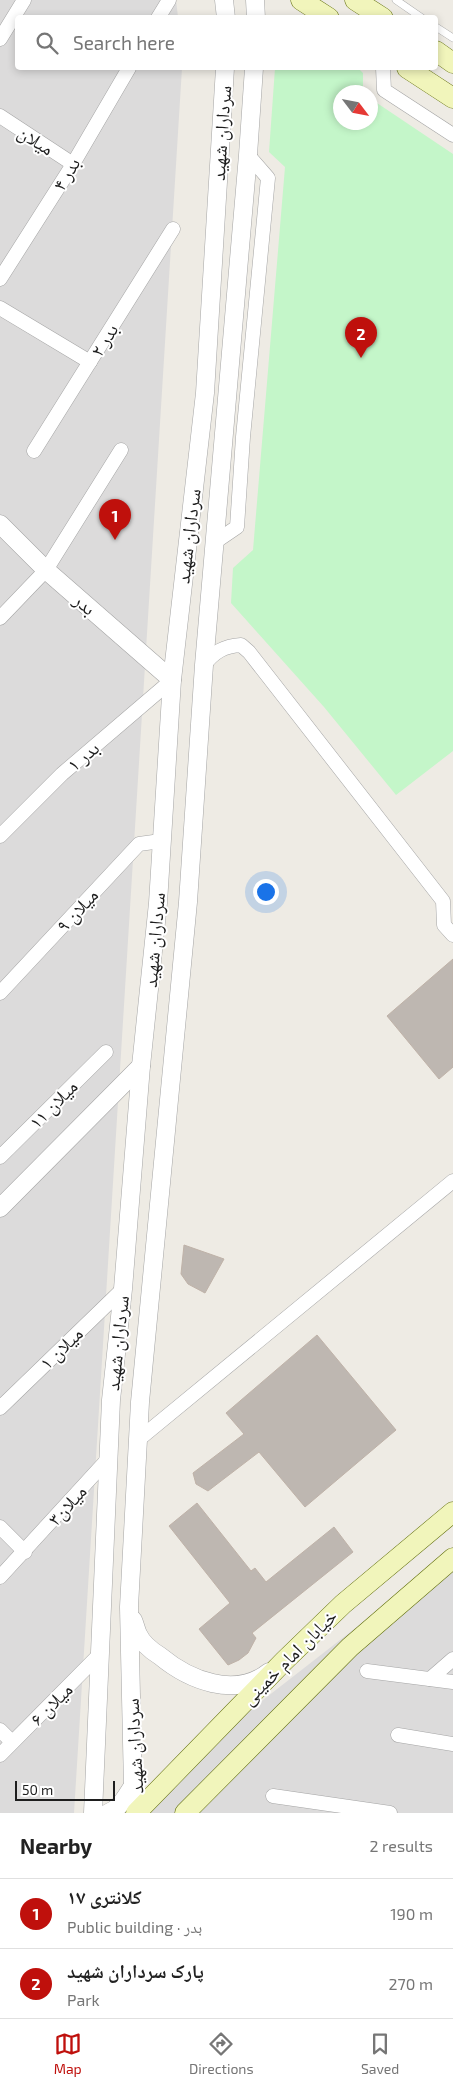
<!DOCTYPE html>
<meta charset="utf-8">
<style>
:root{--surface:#fff;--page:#f2f2f2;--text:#222;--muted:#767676;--line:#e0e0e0;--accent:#bf100c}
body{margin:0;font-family:"Exo 2","Noto Naskh Arabic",sans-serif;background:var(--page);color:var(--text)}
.compass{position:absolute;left:333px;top:85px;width:45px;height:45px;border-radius:50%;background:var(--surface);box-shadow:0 2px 8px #0003;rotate:122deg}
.scale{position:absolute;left:15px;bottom:12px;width:100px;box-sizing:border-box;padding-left:5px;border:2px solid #1e1e1e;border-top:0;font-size:14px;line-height:18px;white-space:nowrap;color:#1e1e1e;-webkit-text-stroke:4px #fff;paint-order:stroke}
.you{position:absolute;left:265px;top:891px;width:18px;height:18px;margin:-12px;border:4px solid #fff;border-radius:50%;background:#1a73e8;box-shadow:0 0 0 8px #1a73e833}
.badge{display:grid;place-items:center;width:32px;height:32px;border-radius:50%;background:var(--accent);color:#fff;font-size:16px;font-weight:700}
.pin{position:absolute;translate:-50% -41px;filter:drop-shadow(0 1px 2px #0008)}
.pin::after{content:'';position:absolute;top:26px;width:18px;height:15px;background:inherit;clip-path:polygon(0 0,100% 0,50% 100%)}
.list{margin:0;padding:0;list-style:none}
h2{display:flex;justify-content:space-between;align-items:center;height:65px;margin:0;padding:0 20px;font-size:21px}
h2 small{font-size:16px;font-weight:400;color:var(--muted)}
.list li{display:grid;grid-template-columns:32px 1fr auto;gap:15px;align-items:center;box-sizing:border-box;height:70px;padding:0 20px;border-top:1px solid var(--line)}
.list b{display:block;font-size:19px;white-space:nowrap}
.list p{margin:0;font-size:16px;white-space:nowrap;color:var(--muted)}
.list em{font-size:16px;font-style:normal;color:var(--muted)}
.icon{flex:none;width:28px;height:28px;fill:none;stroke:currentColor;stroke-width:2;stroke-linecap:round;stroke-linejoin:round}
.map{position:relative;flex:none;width:453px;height:1813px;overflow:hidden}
.search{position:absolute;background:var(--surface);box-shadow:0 2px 8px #0003;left:15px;right:15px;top:15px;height:55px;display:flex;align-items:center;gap:12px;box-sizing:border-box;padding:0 18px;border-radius:5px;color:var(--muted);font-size:19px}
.sheet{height:205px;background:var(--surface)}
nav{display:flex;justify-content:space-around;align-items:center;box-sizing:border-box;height:70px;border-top:1px solid var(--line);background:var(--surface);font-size:14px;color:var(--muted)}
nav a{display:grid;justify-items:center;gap:2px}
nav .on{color:var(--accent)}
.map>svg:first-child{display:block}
.residential{fill:#dcdbdb}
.park{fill:#c4f6c9}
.building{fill:#beb7b1;stroke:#bfb2a8}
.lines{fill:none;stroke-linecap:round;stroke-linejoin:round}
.service-casing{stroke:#a5a5a5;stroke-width:8}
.minor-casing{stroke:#a5a5a5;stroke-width:15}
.tertiary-casing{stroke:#a5a5a5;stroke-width:19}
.secondary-casing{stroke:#616e0b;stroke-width:21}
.service{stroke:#fff;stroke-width:7}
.minor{stroke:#fff;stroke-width:14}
.tertiary{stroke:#fff;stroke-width:18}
.secondary{stroke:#f1f5bb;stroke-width:20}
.labels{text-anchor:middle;stroke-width:4;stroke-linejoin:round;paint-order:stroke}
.street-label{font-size:19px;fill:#1e1e1e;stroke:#fff}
</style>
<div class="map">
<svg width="453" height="1813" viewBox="0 0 453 1813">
<rect width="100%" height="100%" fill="#eeebe4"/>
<g class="residential">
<path d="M0,0H176L178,17L18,18V68H182L74,1813H0Z"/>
<path d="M453,1552V1813H118Z"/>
</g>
<path class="park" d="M275,68H358L363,73V92H340V122H370L371,99L453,154V751L396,795L324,707L231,603L233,568L253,550L285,167L269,152Z"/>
<g class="building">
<path d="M453,959V1067L439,1079L387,1016Z"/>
<path d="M184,1245L224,1259L205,1293L188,1284L181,1274Z"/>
<path d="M317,1335L396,1430L305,1507L259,1452L208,1491L196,1484L193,1473L244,1434L226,1413Z"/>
<path d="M197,1503L251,1571L255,1568L266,1582L334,1527L353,1552L252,1633L256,1638L248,1653L239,1660L228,1665L199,1629L230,1603L169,1526Z"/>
</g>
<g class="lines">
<g class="service-casing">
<g id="service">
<path d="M396,0L422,18"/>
<path d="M436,27L453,38"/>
</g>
</g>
<g class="minor-casing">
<g id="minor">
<path d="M158,18L169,0"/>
<path d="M0,39L24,0"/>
<path d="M383,68L384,90L453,135"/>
<path d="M0,116L73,164"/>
<path d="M0,279L70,169L129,68"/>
<path d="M0,308L90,362"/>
<path d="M34,451L173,229"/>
<path d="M215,542L237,527L243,437L268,178L248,155"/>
<path d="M0,618L46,570L121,450"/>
<path d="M204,665C214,652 224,646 241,645L249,652L443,901L444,925L453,935"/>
<path d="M0,836L62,774L172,680"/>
<path d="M0,993L139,844L161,841"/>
<path d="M0,1157L106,1052"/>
<path d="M0,1408L123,1289"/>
<path d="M138,1440L453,1181"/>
<path d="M0,1527L25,1552"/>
<path d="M0,1577L108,1459"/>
<path d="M367,1671L453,1682"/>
<path d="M430,1679L453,1659"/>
<path d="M0,1730L12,1742"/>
<path d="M398,1735L453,1744"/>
<path d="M0,1755L101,1653"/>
<path d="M273,1796L390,1813"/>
</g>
</g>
<g class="tertiary-casing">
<g id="tertiary">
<path d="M224,0L226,18"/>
<path d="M255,0L256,18"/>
<path d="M0,524L46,570L172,680"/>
<path d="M0,1208L141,1066"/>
<path d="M133,1620C135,1624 136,1630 138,1634C142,1643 152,1651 160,1656C189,1680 235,1699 269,1672"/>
<path d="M93,1813L111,1400L123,1289L141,1066L158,903L172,680L205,393L225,68"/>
<path d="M108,1813C121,1808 126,1796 133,1786"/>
<path d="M140,1813L133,1786L129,1607L140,1402L188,902L204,665L248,155L254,68"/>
</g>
</g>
<g class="secondary-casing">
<g id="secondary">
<path d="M301,0L329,18"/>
<path d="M355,0L383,18"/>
<path d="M436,51L453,63"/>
<path d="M407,68L453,98"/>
<path d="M136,1813L284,1661L343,1604L453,1512"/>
<path d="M185,1813L350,1647L453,1558"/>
</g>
</g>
<use href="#service" class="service"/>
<use href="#minor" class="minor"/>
<use href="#tertiary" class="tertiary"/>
<use href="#secondary" class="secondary"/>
</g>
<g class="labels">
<g class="street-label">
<text transform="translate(221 133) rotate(-86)" y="7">سرداران شهید</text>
<text transform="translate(36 140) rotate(33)" y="7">میلان</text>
<text transform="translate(66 174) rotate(-59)" y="7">بدر ۴</text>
<text transform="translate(104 340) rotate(-58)" y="7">بدر ۲</text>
<text transform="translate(188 536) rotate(-83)" y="7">سرداران شهید</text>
<text transform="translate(85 604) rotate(41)" y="7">بدر</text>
<text transform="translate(83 756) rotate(-40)" y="7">بدر ۱</text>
<text transform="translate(77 910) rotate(-47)" y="7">میلان ۹</text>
<text transform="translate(154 940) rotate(-85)" y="7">سرداران شهید</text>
<text transform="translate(53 1104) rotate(-45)" y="7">میلان ۱۱</text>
<text transform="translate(117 1343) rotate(-84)" y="7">سرداران شهید</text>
<text transform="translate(61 1348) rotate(-44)" y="7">میلان ۱</text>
<text transform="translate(67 1505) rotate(-48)" y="7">میلان۳</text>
<text transform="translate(289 1657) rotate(-45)" y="7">خیابان امام خمینی</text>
<text transform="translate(51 1704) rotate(-45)" y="7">میلان ۶</text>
<text transform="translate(134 1746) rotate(-93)" y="7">سرداران شهید</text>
</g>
</g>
</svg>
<svg class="compass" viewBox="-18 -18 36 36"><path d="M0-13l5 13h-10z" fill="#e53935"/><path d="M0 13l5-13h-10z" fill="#767676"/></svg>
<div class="scale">50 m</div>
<div class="you"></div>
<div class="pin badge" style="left:115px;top:540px">1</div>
<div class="pin badge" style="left:361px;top:358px">2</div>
<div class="search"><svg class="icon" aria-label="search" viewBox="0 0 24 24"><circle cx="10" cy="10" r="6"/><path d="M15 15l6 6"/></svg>Search here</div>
</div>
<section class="sheet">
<h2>Nearby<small>2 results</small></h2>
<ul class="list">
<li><span class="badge">1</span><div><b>کلانتری ۱۷</b><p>Public building · بدر</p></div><em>190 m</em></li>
<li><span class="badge">2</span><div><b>پارک سرداران شهید</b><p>Park</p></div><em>270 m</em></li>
</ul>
</section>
<nav>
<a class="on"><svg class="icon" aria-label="map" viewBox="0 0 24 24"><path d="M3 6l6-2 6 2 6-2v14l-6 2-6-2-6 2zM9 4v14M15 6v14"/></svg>Map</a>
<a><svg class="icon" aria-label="directions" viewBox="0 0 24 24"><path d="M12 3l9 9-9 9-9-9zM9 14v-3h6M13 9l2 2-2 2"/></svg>Directions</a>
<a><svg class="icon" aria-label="saved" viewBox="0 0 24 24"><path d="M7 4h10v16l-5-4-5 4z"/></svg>Saved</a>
</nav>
